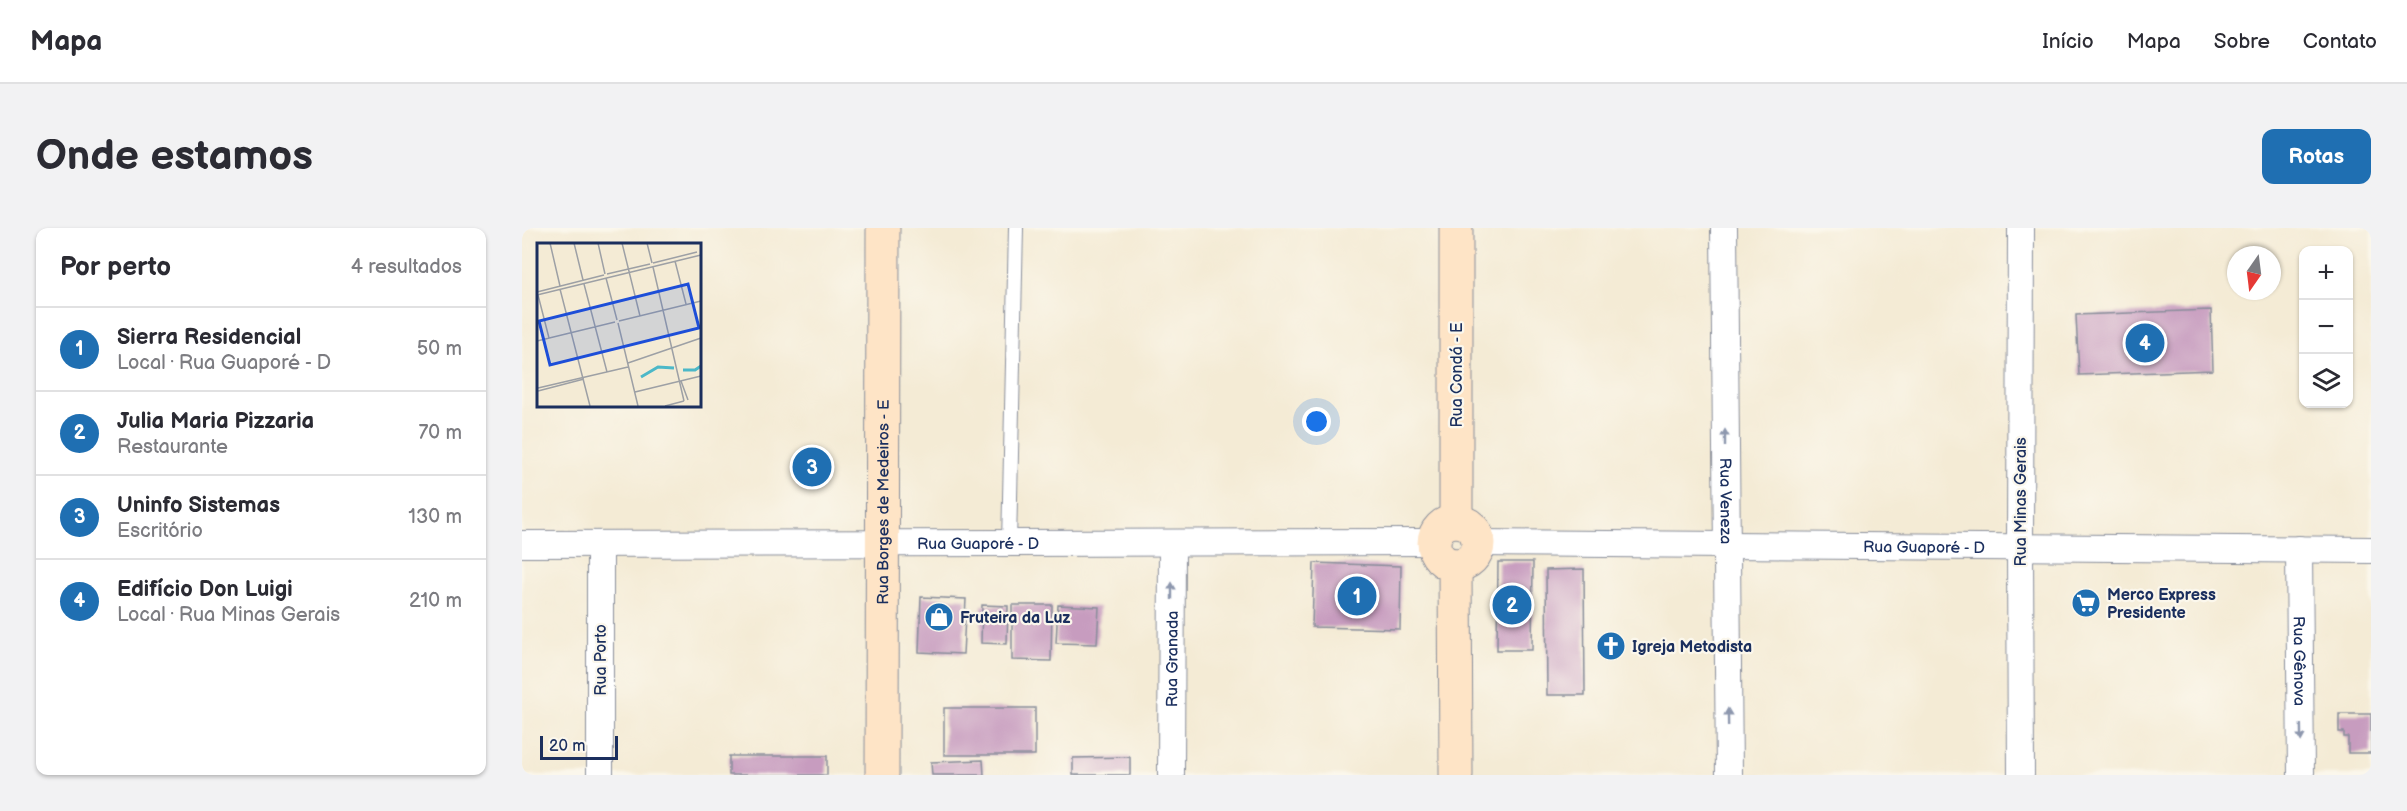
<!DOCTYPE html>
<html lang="pt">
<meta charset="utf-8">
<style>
:root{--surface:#fff;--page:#f2f2f3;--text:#2b2b33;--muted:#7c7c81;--line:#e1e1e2;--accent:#1f6fb2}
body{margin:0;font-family:"Balsamiq Sans",sans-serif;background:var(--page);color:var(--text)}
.controls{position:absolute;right:18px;top:18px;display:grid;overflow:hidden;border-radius:12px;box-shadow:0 2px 4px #0004}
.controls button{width:54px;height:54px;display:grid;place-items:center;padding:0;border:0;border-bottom:2px solid var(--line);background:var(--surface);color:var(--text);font:30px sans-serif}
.compass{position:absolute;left:1705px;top:18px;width:54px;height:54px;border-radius:50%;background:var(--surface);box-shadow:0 2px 4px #0004;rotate:194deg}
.scale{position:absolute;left:18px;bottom:15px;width:78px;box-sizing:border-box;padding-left:6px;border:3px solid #1b2f5e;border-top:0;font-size:16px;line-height:21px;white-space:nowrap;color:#1b2f5e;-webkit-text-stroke:4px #fbf7ec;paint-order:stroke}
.you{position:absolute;left:795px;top:194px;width:21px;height:21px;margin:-15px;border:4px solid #fff;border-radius:50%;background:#1a73e8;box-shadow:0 0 0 9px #1a73e833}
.badge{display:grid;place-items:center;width:39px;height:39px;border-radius:50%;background:var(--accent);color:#fff;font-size:20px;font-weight:700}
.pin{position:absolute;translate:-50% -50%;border:3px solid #fff;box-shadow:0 2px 6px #0006}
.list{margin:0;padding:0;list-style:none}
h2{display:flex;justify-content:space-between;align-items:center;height:78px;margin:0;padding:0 24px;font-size:26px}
h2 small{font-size:20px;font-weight:400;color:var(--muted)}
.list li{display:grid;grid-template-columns:39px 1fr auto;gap:18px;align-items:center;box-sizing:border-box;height:84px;padding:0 24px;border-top:2px solid var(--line)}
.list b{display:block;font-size:22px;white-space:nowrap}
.list p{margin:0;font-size:20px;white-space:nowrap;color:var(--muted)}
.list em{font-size:20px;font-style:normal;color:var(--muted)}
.icon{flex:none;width:33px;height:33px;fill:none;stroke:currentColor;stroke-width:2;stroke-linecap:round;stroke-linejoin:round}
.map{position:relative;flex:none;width:1849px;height:547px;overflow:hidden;border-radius:12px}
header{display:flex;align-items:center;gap:36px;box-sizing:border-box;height:84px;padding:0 30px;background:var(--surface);border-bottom:2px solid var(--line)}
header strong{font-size:28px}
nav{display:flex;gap:33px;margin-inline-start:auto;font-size:21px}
.intro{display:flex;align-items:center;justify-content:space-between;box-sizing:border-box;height:144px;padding:0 36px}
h1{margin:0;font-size:42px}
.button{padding:15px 27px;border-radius:12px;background:var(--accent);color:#fff;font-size:21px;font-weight:700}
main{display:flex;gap:36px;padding:0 36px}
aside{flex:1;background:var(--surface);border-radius:12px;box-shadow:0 2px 4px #0004}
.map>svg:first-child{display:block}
.building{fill:#c79cbf}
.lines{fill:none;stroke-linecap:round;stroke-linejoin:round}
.lane-casing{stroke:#888d9a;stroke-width:16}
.street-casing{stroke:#888d9a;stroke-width:28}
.secondary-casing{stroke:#888d9a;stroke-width:35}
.lane{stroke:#fff;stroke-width:14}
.street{stroke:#fff;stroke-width:26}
.secondary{stroke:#fee4c6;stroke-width:33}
.oneway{fill:#8d97ae}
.labels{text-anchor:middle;stroke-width:4.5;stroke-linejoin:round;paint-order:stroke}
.street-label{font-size:16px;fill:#1b2f5e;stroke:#fbf7ec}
.poi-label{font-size:16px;font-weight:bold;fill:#1b2f5e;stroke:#fbf7ec;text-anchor:start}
.inset-river{fill:none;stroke:#4cb8c8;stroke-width:3}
.inset-road{fill:none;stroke:#9da0a5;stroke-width:1.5}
.view{fill:#1d4ed8;fill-opacity:0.15;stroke:#1d4ed8;stroke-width:3}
.inset-edge{fill:none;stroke:#1b2f5e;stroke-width:3}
</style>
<header>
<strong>Mapa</strong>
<nav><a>Início</a><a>Mapa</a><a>Sobre</a><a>Contato</a></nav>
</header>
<div class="intro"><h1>Onde estamos</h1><a class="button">Rotas</a></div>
<main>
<aside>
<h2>Por perto<small>4 resultados</small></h2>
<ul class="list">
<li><span class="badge">1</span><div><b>Sierra Residencial</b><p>Local · Rua Guaporé - D</p></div><em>50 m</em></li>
<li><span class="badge">2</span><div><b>Julia Maria Pizzaria</b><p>Restaurante</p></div><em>70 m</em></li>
<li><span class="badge">3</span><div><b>Uninfo Sistemas</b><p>Escritório</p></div><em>130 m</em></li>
<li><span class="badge">4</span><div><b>Edifício Don Luigi</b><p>Local · Rua Minas Gerais</p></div><em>210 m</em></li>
</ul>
</aside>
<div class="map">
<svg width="1849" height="547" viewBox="0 0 1849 547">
<rect width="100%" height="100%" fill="#fbf7ec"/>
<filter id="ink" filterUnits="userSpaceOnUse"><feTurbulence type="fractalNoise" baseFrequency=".0167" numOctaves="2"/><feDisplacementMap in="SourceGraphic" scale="12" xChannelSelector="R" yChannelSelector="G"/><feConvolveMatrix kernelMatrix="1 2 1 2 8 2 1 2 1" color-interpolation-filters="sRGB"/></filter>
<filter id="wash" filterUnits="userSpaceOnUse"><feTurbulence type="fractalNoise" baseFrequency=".008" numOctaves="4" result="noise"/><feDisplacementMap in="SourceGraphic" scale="24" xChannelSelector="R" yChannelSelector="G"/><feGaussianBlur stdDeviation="1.35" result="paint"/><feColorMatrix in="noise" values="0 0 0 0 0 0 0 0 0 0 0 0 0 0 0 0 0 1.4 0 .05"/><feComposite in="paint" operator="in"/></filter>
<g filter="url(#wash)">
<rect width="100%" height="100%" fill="#f4ebd5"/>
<g id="blocks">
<g class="building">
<path d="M1689,82L1691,142L1557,147L1554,87Z"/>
<path d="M976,334H1011L1010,422H975Z"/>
<path d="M792,335L879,338L878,401L790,399Z"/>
<path d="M1062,341L1063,467H1025L1024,342Z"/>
<path d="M399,369L444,371L441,426L397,424Z"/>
<path d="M460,377L486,378L485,416L459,415Z"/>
<path d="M490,377H530L529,433L490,432Z"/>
<path d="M536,377L577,379L575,416L534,415Z"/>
<rect x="422" y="480" width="91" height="47"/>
<path d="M1817,486H1849V525H1826V509H1822V504H1817Z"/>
<rect x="207" y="528" width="98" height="19"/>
<path d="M608,529V547H551V530Z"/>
<path d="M461,532L462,547H410L409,534Z"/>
</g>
</g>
</g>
<g filter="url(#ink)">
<use href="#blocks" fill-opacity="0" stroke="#888d9a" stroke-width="1.5"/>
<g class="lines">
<g class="lane-casing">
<path id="lane" d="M487,316L494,0"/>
</g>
<g class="street-casing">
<g id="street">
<path id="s1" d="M1202,0L1207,547"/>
<path d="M1499,0L1498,320L1499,547"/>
<path id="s2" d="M955,315L1849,322"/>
<path id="s3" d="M0,316L912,314"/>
<path id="s4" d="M1777,321L1779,547"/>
<path d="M78,547V316"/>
<path id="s5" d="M649,547L650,316"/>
</g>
</g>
<g class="secondary-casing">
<g id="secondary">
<path d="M934,0V293"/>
<circle cx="934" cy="315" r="22"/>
<path d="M933,337L934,547"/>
<path id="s6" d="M360,547L361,0"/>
</g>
</g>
<use href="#lane" class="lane"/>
<use href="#street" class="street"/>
<use href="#secondary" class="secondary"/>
</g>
<defs><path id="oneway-solid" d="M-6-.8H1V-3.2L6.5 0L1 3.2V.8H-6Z" transform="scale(1.5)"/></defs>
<g class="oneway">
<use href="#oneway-solid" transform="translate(1203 210) rotate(-90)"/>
<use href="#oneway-solid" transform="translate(650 363) rotate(-90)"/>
<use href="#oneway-solid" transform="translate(1206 489) rotate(-91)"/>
<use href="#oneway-solid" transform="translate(1779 505) rotate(89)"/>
</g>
</g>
<defs>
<g id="supermarket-disc" transform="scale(1.5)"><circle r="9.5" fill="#1f6fb2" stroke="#fbf7ec"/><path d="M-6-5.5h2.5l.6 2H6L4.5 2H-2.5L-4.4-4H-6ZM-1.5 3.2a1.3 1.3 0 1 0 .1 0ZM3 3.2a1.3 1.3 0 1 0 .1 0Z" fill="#fff"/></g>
<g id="shop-disc" transform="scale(1.5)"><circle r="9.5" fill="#1f6fb2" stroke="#fbf7ec"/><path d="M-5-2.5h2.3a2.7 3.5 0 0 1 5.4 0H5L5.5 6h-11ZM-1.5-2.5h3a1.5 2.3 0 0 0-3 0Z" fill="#fff"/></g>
<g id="church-disc" transform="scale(1.5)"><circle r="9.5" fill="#1f6fb2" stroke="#fbf7ec"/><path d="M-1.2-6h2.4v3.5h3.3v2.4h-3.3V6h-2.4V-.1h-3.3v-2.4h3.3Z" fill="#fff"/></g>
</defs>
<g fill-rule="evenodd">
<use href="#supermarket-disc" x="1564" y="375"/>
<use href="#shop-disc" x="417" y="389"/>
<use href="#church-disc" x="1089" y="418"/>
</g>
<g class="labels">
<g class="street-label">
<text transform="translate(934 147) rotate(-90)" y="6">Rua Condá - E</text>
<text dy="6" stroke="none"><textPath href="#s6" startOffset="273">Rua Borges de Medeiros - E</textPath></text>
<text dy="6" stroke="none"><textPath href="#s1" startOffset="273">Rua Veneza</textPath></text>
<text transform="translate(1498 274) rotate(-90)" y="6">Rua Minas Gerais</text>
<text dy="6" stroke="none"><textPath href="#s3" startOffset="456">Rua Guaporé - D</textPath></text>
<text dy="6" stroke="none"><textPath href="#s2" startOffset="447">Rua Guaporé - D</textPath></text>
<text dy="6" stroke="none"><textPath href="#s5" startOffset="116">Rua Granada</textPath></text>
<text transform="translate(78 432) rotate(-90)" y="6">Rua Porto</text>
<text dy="6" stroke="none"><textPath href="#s4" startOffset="112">Rua Gênova</textPath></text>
</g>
<g class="poi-label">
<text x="1585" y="372">Merco Express<tspan x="1585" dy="18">Presidente</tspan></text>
<text x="438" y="395">Fruteira da Luz</text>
<text x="1110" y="424">Igreja Metodista</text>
</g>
</g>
<g transform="translate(15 15)">
<rect width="164" height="164" fill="#f4ebd5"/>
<path class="inset-river" d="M146,127H158L164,123M104,134L121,124L137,125"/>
<path class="inset-road" d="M13,0L23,43M37,0L46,37M61,0L68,31M85,0L103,73M110,0L115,20M138,18L149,61M116,20L160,9M116,24L147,158M70,31L113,21M69,35L80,77M47,41L70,129M23,46L53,163M0,49L67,32M0,52L164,12M1,52L12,95M82,78L164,58M81,80L101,163M0,98L78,79M91,120L164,95M144,138L151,157M1,145L91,124M1,148L47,136M98,149L164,133M128,163L147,158"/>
<path class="view" d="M151,41L162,85L13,122L2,78Z"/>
<rect width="164" height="164" class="inset-edge"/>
</g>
</svg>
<div class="controls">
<button>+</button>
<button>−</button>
<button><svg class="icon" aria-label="layers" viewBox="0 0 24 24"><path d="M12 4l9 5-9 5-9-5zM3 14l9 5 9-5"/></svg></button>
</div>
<svg class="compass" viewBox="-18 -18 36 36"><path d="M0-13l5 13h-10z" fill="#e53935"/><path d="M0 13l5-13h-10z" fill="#7c7c81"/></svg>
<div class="scale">20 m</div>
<div class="you"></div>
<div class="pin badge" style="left:835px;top:368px">1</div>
<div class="pin badge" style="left:990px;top:377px">2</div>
<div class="pin badge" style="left:290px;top:239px">3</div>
<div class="pin badge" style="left:1623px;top:115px">4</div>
</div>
</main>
